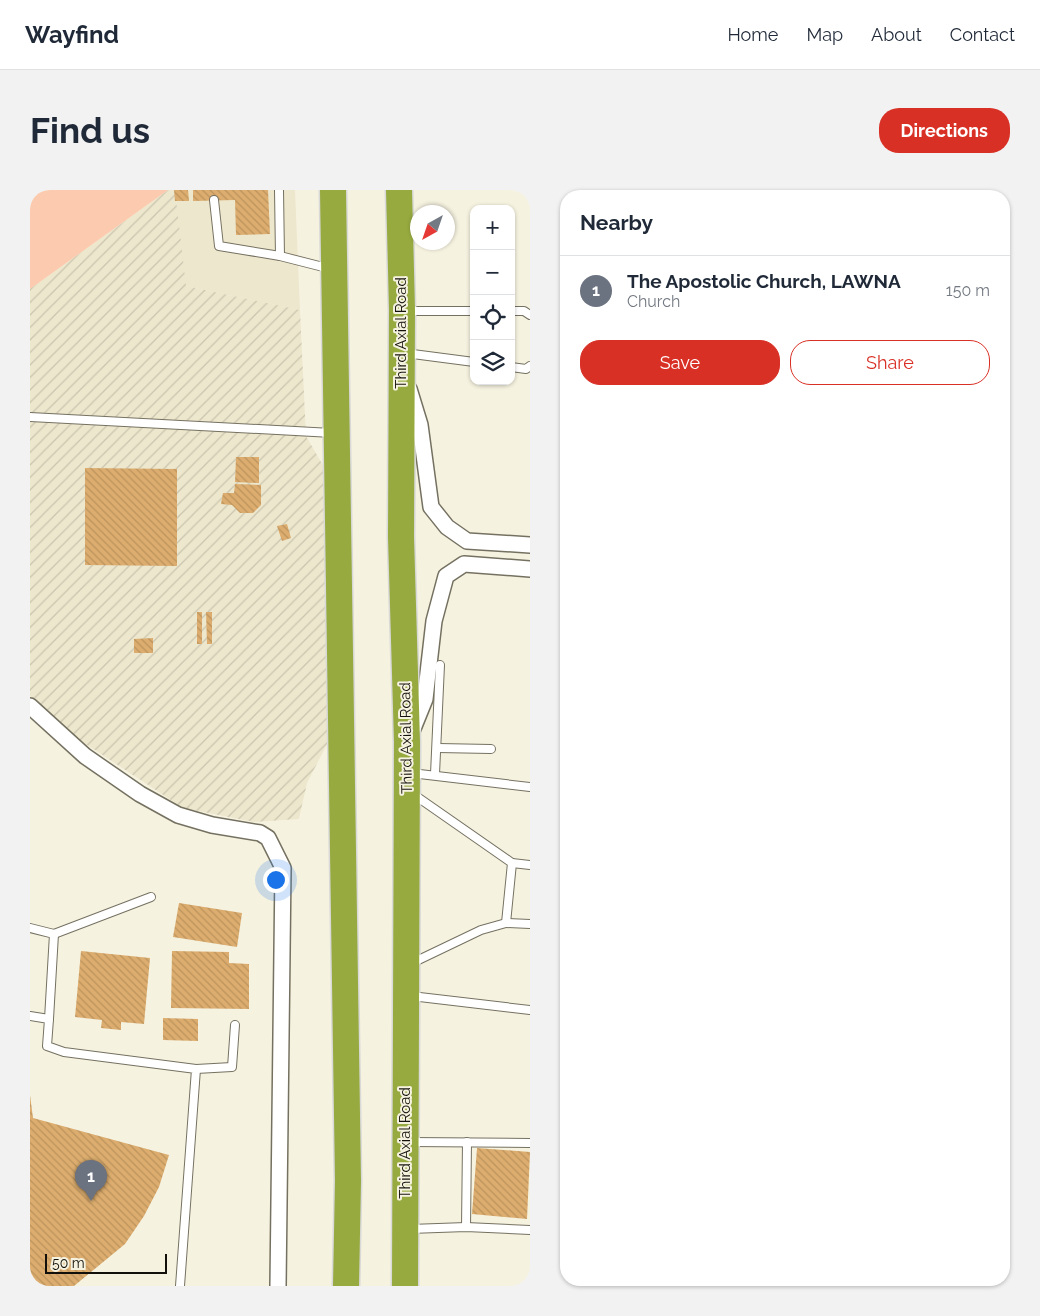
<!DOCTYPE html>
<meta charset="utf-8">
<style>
:root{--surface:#fff;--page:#f2f2f3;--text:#1f2937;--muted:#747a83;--line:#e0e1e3;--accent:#d93025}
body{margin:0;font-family:Raleway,sans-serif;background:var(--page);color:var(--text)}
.controls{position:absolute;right:15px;top:15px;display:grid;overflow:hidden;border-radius:10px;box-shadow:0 1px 4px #0004}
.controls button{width:45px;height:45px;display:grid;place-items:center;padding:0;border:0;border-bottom:1px solid var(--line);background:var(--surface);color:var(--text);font:25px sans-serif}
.compass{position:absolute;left:380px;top:15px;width:45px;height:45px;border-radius:50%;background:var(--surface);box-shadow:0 1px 4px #0004;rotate:220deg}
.scale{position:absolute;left:15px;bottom:12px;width:122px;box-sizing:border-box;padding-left:5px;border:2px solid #12100a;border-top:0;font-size:14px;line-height:18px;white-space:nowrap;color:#12100a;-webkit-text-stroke:4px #f6f2e0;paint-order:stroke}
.you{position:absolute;left:245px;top:689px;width:18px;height:18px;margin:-12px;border:4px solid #fff;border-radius:50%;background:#1a73e8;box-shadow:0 0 0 8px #1a73e833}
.badge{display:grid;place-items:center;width:32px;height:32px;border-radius:50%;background:var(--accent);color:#fff;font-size:16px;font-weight:700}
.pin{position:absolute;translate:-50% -41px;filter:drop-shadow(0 1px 2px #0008)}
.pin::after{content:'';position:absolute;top:26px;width:18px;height:15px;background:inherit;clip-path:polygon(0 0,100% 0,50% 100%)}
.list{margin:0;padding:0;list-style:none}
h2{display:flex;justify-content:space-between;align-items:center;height:65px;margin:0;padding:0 20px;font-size:21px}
h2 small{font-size:16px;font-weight:400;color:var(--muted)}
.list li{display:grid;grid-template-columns:32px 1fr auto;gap:15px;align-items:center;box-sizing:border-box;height:70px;padding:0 20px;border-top:1px solid var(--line)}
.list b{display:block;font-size:19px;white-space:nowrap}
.list p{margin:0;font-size:16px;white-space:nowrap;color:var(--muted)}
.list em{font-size:16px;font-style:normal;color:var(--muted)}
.actions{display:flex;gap:10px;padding:15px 20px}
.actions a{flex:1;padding:11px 0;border:1px solid var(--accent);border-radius:20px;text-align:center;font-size:18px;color:var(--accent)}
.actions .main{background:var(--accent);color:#fff}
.icon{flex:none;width:28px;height:28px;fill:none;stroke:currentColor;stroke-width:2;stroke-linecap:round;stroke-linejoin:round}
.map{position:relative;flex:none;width:500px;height:1096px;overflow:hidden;border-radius:20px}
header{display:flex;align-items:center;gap:30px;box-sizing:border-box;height:70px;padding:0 25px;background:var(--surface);border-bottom:1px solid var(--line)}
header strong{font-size:24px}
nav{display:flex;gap:28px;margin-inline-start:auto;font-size:18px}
.intro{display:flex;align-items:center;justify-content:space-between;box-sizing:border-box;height:120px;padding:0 30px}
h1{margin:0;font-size:35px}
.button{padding:12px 22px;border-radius:20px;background:var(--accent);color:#fff;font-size:18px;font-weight:700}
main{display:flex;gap:30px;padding:0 30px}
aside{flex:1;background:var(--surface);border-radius:20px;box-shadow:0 1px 4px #0004}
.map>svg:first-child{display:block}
.built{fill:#ede7cd}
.industrial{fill:url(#industrial-furrows)}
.green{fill:#fccbaf}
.building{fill:url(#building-back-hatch)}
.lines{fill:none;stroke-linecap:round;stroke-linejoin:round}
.service-casing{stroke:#757161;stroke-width:10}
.minor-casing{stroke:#757161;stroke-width:18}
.motorway-casing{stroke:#d9d9d8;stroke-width:29}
.service{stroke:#fff;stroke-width:8}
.minor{stroke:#fff;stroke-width:15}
.motorway{stroke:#96aa40;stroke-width:26}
.labels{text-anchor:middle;stroke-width:4;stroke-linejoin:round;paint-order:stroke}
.street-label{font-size:15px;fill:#12100a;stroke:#f6f2e0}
</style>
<header>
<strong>Wayfind</strong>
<nav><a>Home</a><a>Map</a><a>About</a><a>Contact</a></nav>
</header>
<div class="intro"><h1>Find us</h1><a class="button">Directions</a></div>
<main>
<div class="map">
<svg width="500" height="1096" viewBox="0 0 500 1096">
<defs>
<pattern id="industrial-furrows" width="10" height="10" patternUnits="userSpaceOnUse" patternTransform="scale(1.25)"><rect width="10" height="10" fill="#ede7cd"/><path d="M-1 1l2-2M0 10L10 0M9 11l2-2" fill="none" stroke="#cac5af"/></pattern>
<pattern id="building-back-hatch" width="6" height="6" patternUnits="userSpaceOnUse" patternTransform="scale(1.25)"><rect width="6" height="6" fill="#dcad6e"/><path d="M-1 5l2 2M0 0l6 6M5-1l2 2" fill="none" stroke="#bc945e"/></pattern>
</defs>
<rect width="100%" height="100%" fill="#f6f2e0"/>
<path class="built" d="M145,0H265L270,120L155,96Z"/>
<path class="industrial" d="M138,0H145L156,96L270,120L276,246L298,284L304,541L277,593L269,629L224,632L153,618L42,545L0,506V99Z"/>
<path class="green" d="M0,0H138L0,99Z"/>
<g class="building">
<path d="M144,0H158L159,11H145Z"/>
<path d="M163,0H238L240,44L206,45L205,10L163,11Z"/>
<path d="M206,267H229V293L205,292Z"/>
<path d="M55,278L147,279V376L55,375Z"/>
<path d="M205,294L231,295V315L223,323H210L202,315L191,314L193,303H204Z"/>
<path d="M257,334L261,348L252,351L247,336Z"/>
<rect x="167" y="422" width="5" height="32"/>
<path d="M176,422H182V454H177Z"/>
<path d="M123,448V463H104V449Z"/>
<path d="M149,713L212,723L207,757L143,747Z"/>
<path d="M51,761L120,768L114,834L91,832V840L71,838L72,830L45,827Z"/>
<path d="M142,761L199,762V773L219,774V819L141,818Z"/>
<path d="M133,828L168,829V851L133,850Z"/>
<path d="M0,905L3,928L139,965L129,997L114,1026L95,1054L44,1096H0Z"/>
<path d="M447,958L500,962L497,1029L442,1024Z"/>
</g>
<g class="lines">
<g class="service-casing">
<g id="service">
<path d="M249,0L250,66L301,79"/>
<path d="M184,10L189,56L250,66"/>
<path d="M376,121H444"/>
<path d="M481,121H494L500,125"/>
<path d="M375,163L444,172"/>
<path d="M481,177L496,179L500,176"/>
<path d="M0,227L302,243"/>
<path d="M408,558L461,559"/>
<path d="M381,583L500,597"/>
<path d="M405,584L410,475"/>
<path d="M482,673L500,675"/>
<path d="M476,733L500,734"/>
<path d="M0,738L24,744L19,829"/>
<path d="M24,744L121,707"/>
<path d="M380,774L451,740L476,733L482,673L383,604"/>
<path d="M381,806L500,820"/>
<path d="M0,826L19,829L17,856L34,862L166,879L150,1096"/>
<path d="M166,879L202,877L205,835"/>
<path d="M380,952L500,953"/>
<path d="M436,1037L437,952"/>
<path d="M380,1039L436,1037L500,1040"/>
</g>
</g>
<g class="minor-casing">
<g id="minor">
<path d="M379,199L390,235L401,317L417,337L437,351L500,355"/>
<path d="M0,516L55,566L110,604L148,625L182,635L230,643L238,648L253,678L248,1096"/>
<path d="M382,541L395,509L404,431L416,386L434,374L500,379"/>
</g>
</g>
<g class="motorway-casing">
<g id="motorway">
<path d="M303,0L318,991L316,1096"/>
<path d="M369,0L372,120L371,347L377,552L375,1096"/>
</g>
</g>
<use href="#service" class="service"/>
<use href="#minor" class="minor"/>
<use href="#motorway" class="motorway"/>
</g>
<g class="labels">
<g class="street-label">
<text transform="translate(371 143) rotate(-90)" y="5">Third Axial Road</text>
<text transform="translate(376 548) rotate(-91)" y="5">Third Axial Road</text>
<text transform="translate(375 953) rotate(-90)" y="5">Third Axial Road</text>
</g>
</g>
</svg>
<div class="controls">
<button>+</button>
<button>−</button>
<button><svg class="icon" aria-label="locate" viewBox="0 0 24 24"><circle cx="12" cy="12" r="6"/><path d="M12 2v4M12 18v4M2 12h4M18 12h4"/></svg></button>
<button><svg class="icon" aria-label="layers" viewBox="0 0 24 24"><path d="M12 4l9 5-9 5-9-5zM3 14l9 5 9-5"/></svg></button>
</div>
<svg class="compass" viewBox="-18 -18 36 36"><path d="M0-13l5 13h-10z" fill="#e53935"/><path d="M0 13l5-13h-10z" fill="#747a83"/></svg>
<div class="scale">50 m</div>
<div class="you"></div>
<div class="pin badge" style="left:61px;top:1011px;background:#6b7280">1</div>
</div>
<aside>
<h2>Nearby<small></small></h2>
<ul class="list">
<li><span class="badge" style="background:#6b7280">1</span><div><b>The Apostolic Church, LAWNA</b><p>Church</p></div><em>150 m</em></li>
</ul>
<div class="actions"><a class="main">Save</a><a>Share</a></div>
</aside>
</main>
